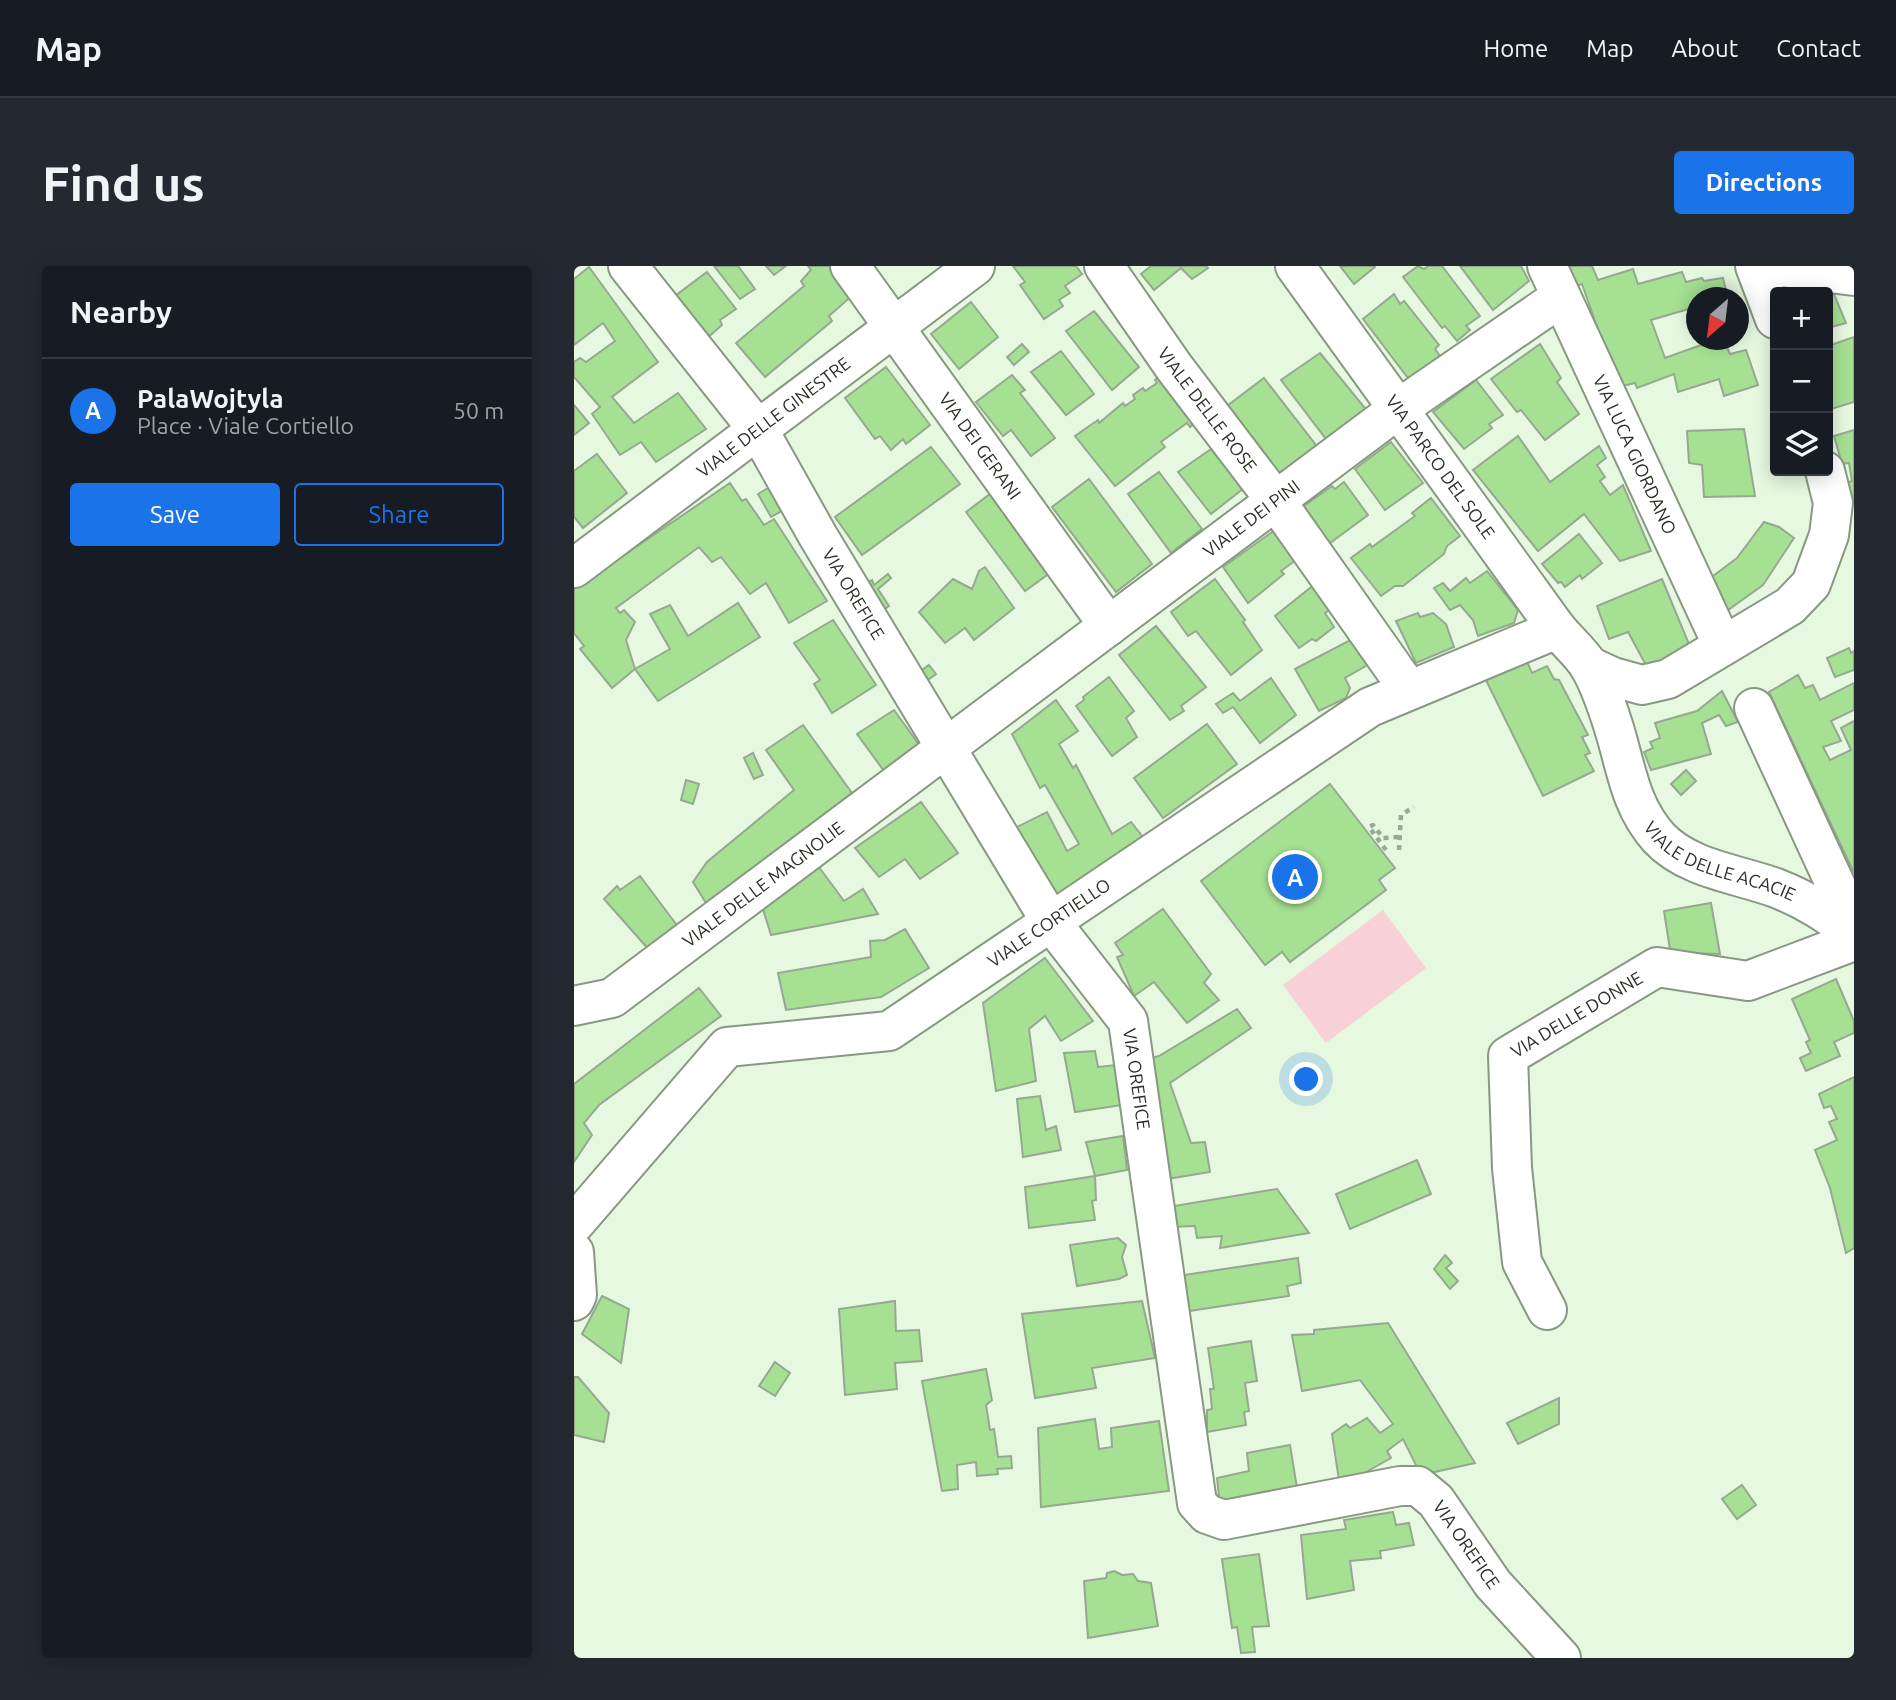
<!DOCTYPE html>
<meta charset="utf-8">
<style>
:root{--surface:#171b24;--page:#242831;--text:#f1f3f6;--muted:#9ea1a6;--line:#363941;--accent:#1a73e8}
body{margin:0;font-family:Ubuntu,sans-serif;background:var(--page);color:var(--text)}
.controls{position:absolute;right:21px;top:21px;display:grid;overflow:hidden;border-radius:7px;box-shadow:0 4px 18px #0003}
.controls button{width:63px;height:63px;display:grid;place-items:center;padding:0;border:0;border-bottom:2px solid var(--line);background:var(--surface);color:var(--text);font:35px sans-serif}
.compass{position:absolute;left:1112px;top:21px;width:63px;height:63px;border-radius:50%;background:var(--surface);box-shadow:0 4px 18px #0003;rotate:208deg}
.you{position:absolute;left:733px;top:814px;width:24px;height:24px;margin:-18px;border:5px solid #fff;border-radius:50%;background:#1a73e8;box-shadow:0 0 0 10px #1a73e833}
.badge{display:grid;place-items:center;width:46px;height:46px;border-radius:50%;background:var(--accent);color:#fff;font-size:23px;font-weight:700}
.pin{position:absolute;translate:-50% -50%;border:4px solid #fff;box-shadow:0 2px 7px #0006}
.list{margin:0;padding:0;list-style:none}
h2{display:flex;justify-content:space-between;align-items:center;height:91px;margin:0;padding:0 28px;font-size:30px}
h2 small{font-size:23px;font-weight:400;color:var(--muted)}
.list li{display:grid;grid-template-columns:46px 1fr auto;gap:21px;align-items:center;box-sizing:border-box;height:105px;padding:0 28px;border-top:2px solid var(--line)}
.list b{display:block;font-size:26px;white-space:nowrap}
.list p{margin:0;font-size:23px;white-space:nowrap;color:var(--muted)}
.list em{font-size:23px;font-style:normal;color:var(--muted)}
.actions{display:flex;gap:14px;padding:21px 28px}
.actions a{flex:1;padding:16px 0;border:2px solid var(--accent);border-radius:7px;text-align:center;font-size:24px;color:var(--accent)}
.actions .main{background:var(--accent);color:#fff}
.icon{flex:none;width:38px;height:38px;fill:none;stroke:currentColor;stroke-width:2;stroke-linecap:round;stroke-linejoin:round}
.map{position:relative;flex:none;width:1280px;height:1392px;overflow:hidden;border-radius:7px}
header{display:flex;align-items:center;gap:42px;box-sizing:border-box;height:98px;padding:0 35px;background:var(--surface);border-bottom:2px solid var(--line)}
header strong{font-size:33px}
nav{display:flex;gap:38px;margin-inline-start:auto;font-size:24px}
.intro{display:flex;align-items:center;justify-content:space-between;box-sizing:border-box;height:168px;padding:0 42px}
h1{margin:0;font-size:49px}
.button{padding:18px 32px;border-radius:7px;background:var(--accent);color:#fff;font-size:24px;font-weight:700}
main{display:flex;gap:42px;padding:0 42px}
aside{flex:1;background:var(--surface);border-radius:7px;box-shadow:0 4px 18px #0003}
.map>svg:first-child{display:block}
.green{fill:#f8d1d7}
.building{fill:#a6e093;stroke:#97a892;stroke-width:2}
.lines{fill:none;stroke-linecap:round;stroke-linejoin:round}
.minor-casing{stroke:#889882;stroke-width:42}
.path{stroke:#9ba896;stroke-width:4.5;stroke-dasharray:5 5;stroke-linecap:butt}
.minor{stroke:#fff;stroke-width:38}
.labels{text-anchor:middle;stroke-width:7;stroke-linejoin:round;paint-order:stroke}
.street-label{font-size:18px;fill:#293027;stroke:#e6f8e0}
</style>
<header>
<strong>Map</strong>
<nav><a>Home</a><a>Map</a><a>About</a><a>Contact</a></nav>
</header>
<div class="intro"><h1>Find us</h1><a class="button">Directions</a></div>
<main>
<aside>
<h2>Nearby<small></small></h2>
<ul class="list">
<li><span class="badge">A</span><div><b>PalaWojtyla</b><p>Place · Viale Cortiello</p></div><em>50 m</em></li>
</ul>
<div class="actions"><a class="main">Save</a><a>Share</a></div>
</aside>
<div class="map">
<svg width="1280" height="1392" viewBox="0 0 1280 1392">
<rect width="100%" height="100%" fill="#e6f8e0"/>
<path class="green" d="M809,644L852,702L752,777L709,719Z"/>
<g class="building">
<path d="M140,0H164L181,23L166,33Z"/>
<path d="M192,0H212L200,9Z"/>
<path d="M234,0H257L280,28L255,50L258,55L191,111L162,77L230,20L227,15L237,4Z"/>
<path d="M439,0H502L508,8L491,20L496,27L485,34L489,40L470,53L446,19L451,16Z"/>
<path d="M577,0H632L634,2L618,13L607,2L580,24L567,8Z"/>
<path d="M766,0H800L801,1L780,18Z"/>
<path d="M844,0L850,3L854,0H868L906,50L892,60L896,64L883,75L871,60L868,62L829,11Z"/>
<path d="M886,0H947L955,15L919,44Z"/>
<path d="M983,0H1018L1024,14L1059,3L1064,18L1108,6L1112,16L1128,12L1130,15L1149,12L1154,32H1122V54L1118,42L1077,54L1091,92L1130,78L1129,74H1150L1156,88L1172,84L1184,119L1150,130L1145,113L1104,126L1100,108L1063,122L1061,117L1044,121L1008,18L991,24Z"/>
<path d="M15,1L84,96L38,131L60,157L104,127L132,163L82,196L67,176L46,189L18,148L26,141L0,111V96L6,92L12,96L41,75L29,57L0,79V13Z"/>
<path d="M133,6L162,43L146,54L148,59L130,75L97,33Z"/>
<path d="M1207,15L1238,16L1240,26H1211Z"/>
<path d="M1257,21L1272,57L1254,62V26H1242Z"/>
<path d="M820,28L826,38L830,35L865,79L861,83L868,93L837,116L789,53Z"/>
<path d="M397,36L424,71L385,103L357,68Z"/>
<path d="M520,45L565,101L538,124L492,65Z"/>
<path d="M1280,71V136L1254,144V80Z"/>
<path d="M448,78L455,86L440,99L433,91Z"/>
<path d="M966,78L987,112L983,116L1005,148L971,174L947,144L943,146L917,113Z"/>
<path d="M487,85L520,128L492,149L457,106Z"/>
<path d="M746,87L795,147L755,177L707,114Z"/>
<path d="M312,101L356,159L332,178L329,173L317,184L306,170L301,173L271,132Z"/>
<path d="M590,105L627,152L616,161L613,157L587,176L591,181L541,220L501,170L524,154L525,157L549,137L551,140L561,133L559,129L569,122L571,125L583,117L581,114Z"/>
<path d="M438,109L451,124L446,127L481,172L457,190L437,164L429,170L402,136Z"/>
<path d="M690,112L745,183L704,213L649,143Z"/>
<path d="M902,114L929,149L915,158L918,162L890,183L859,146Z"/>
<path d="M0,139L15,157L0,169Z"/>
<path d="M1170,163L1181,230L1130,231L1128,199L1115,197L1113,165Z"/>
<path d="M1280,164V234L1275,235L1272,217L1278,215L1275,197L1268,198L1260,170Z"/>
<path d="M944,170L976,216L1025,180L1032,192L1023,199L1031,211L1026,215L1036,229L1049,219L1077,285L1046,295L1010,248L964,285L899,204Z"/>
<path d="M817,176L849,217L811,244L781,203Z"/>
<path d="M357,181L386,218L288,289L261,251Z"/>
<path d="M637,183L670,222L637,248L604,206Z"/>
<path d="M23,188L53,227L9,262L0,251V205Z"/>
<path d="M585,206L628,263L597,287L554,228Z"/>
<path d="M515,213L578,298L542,326L478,241Z"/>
<path d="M204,216L217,240L197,251L184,228Z"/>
<path d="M770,216L794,249L752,280L727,242L758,220L761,223Z"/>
<path d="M156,217L168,235L172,233L190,259L200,253L253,335L215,357L192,317L176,328L147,291L138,296L125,281L42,342L46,347L50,344L61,356L52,374L61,403L38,422L6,383L10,380L0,367V323Z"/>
<path d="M420,225L480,304L451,325L392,246Z"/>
<path d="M857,232L886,270L873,280L870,288L829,320H821L807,330L777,292L796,278L798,281L841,250L838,247Z"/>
<path d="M1190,256L1205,261L1220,272L1189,319L1147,349L1127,319L1163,292Z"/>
<path d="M701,264L722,294L707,305L710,308L674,337L649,301Z"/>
<path d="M1005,268L1028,297L1008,313L1006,309L991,321L987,316L984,317L968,298Z"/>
<path d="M411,301L440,342L400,374L391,362L371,377L345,346L379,313L398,323L405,305Z"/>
<path d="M913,305L944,344L940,357L904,370L899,354L886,339L876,344L860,322L869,317L876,325L892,312L896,317Z"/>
<path d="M314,308L317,312L304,323L315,340L297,353L281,326L298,314L300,319Z"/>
<path d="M641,313L671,354L669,356L688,384L657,409L622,365L614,370L597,346Z"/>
<path d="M1088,313L1117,383L1073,401L1054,366L1035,373L1023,340Z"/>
<path d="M741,318L759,342L751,347L760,361L742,375L738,373L725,382L701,350Z"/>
<path d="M164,337L186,371L84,435L61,403L96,383L76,348L96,339L114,370Z"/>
<path d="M844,347L846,351L859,347L872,358L880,381L842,397L822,355Z"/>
<path d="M259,354L302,419L258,447L240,418L246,414L220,377Z"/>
<path d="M582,360L632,421L607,440L610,445L596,454L545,389Z"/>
<path d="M782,371L797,397L771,412L776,422L772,432L745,445L721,403Z"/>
<path d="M1275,382L1277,387L1280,385V404L1261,411L1253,392Z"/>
<path d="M950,389L958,407L973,400L980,413L985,414L1014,469L1008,471L1016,487L1011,489L1020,505L969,530L907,404Z"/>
<path d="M355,399L362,408L344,421L337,412Z"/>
<path d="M1224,409L1231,422L1239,419L1246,434L1280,417V444L1257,455L1267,475L1249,481L1256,494L1277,484L1267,462L1280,455V607L1195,426Z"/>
<path d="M535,411L560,445L552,452L563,471L538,490L502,440L510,434L509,431Z"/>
<path d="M697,412L722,449L686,477L659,441L649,447L642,438L659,427L666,435Z"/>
<path d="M1148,425L1164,456L1152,460L1145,449L1128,457L1137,488L1077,504L1070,486L1079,482L1076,476L1086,472L1081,457L1123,445Z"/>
<path d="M482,434L504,465L485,478L499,502L502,499L538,568L557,556L569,571L484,643L433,566L473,546L493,585L505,578L471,519L466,522L438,468Z"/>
<path d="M320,444L346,480L310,505L283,468Z"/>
<path d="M633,458L663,498L589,552L560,512Z"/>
<path d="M229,459L278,527L135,642L119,616L133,596L220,524L192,484Z"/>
<path d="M179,487L189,509L180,513L170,492Z"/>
<path d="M1112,504L1122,515L1107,529L1097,518Z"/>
<path d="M112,514L125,518L119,538L107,534Z"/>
<path d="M756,518L821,602L805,614L812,624L716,696L708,686L691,699L627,615Z"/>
<path d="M347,536L384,587L346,613L331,593L305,611L281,582Z"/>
<path d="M242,597L270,635L289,623L304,648L197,669L187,637Z"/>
<path d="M66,610L105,662L77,686L30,633L43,620L46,624Z"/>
<path d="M1137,637L1146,688L1113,687L1097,690L1090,645Z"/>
<path d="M589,643L637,708L630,717L645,734L613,757L580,716L560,730L543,691L549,689L541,677Z"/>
<path d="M331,663L355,702L307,731L212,744L204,707L297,691L296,675L311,674Z"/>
<path d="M471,692L519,755L487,775L471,750L455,763L462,815L422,825L409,737Z"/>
<path d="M1262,713L1280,755V767L1260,776L1266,790L1232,805L1226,792L1237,787L1232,776L1236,774L1218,733Z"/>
<path d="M125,722L147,750L25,839L10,857L18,869L0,896V818Z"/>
<path d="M663,743L677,762L596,817L617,877L631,876L636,906L593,913L561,796L585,790Z"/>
<path d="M521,785L524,801L542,799L548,839L501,846L490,787Z"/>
<path d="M1280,811V982L1272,987L1256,922L1241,884L1263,874L1255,856L1263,853L1257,840L1250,842L1245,828Z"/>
<path d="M466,830L472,864L482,860L487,884L449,891L443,833Z"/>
<path d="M549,870L553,904L521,910L512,876Z"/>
<path d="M843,894L857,928L776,963L762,928Z"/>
<path d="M521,910L522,934L518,935L521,954L455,962L451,921Z"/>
<path d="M703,923L735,967L646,982L648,970L623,972L621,960L596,961L594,941Z"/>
<path d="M544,972L552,979L548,991L553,1009L545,1013L503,1020L496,979Z"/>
<path d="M871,989L878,997L872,1002L884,1015L876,1023L860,1003Z"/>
<path d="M724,992L727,1017L713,1020L715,1030L615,1045L610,1009Z"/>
<path d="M28,1030L55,1043L47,1097L8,1068Z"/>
<path d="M321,1035L322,1065L345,1064L348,1095L321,1097L323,1123L271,1129L265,1043Z"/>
<path d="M568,1035L581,1092L518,1102L522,1122L461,1132L448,1048Z"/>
<path d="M814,1057L901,1197L847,1209L829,1173L813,1185L817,1192L766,1221L758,1168L772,1158L776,1162L793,1152L806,1167L819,1158L786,1114L728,1125L718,1069L740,1068V1064Z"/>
<path d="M677,1075L683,1115L671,1117L675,1145L670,1146L672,1159L633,1166V1144L638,1143L636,1123H640L634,1082Z"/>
<path d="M201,1096L216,1107L201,1130L185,1120Z"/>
<path d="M412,1103L418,1134L412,1139L416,1164L420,1163L424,1191L437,1190L438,1202L423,1203L424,1208L403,1210L402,1196L383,1199L384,1223L368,1225L348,1115Z"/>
<path d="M0,1111H4L35,1147L30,1176L0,1169Z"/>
<path d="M985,1132V1158L944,1178L933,1157Z"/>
<path d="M521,1153L525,1183L538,1181L537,1162L585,1155L595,1225L467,1241L464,1162Z"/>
<path d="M716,1179L724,1228L646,1240L643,1212L675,1205L673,1187Z"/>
<path d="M1168,1219L1182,1239L1163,1253L1148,1233Z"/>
<path d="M819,1246L822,1259L835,1257L840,1279L806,1285L807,1292L776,1295L780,1324L733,1333L727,1269L772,1263L770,1254Z"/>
<path d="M685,1288L695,1360L678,1361L681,1386L667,1387L663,1361L658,1362L648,1293Z"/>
<path d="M540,1305L548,1309L559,1308L564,1315L577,1317L584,1360L514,1372L510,1315L532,1312L533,1307Z"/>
</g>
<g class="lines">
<g class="minor-casing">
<g id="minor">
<path id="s1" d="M54,0L185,165L244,270L477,656L554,755L623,1237L633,1248L650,1254L826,1220H844L862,1235L919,1318L987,1392"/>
<path id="s2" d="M276,0L535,360"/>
<path id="s3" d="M530,0L600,101L702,235L835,424"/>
<path id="s4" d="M721,0L983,363C993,375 1007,387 1015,400C1025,417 1033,440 1039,459C1052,499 1055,539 1085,572C1114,603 1164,608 1202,622C1233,634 1254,648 1280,668"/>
<path id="s5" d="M973,0L1148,378"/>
<path d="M1181,0L1201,53"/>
<path d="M1198,0L1280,10"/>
<path id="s6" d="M0,302L401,0"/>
<path d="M1015,400L1039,411L1068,419L1094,413L1216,340L1237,318L1255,269L1259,237L1251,205"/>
<path d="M1180,442L1280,659"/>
<path id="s7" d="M0,740L38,732L824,143L987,31"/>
<path id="s8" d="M0,958L153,781L315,765L796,441L983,363"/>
<path d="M0,986L3,1029L0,1035"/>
<path id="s9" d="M973,1044L948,996L938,902L934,790L1083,701L1174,715L1280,675"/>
</g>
</g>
<g class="path">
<path d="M812,584L795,561L799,559L809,572L824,571"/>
<path d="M825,584L827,549L840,541"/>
</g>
<use href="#minor" class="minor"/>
</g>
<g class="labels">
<g class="street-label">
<text dy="6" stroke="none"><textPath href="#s3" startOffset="177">VIALE DELLE ROSE</textPath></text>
<text dy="6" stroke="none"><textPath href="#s6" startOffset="250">VIALE DELLE GINESTRE</textPath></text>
<text dy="6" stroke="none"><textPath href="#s2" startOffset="222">VIA DEI GERANI</textPath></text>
<text dy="6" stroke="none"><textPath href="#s5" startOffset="208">VIA LUCA GIORDANO</textPath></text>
<text dy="6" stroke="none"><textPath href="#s4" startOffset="248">VIA PARCO DEL SOLE</textPath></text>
<text dy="6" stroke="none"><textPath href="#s7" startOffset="838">VIALE DEI PINI</textPath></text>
<text dy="6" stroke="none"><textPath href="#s1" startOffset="399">VIA OREFICE</textPath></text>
<text dy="6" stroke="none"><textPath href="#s4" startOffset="749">VIALE DELLE ACACIE</textPath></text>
<text dy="6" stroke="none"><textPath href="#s7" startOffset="228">VIALE DELLE MAGNOLIE</textPath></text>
<text dy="6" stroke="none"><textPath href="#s8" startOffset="590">VIALE CORTIELLO</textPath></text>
<text dy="6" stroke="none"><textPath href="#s9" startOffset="341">VIA DELLE DONNE</textPath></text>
<text dy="6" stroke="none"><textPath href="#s1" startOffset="966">VIA OREFICE</textPath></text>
<text dy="6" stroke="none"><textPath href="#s1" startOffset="1701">VIA OREFICE</textPath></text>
</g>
</g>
</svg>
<div class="controls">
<button>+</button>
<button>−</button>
<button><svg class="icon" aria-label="layers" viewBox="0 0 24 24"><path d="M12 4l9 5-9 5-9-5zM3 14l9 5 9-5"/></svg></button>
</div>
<svg class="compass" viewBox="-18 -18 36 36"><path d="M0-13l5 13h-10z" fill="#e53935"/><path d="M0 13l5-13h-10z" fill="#9ea1a6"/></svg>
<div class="you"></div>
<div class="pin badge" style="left:721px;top:611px">A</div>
</div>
</main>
